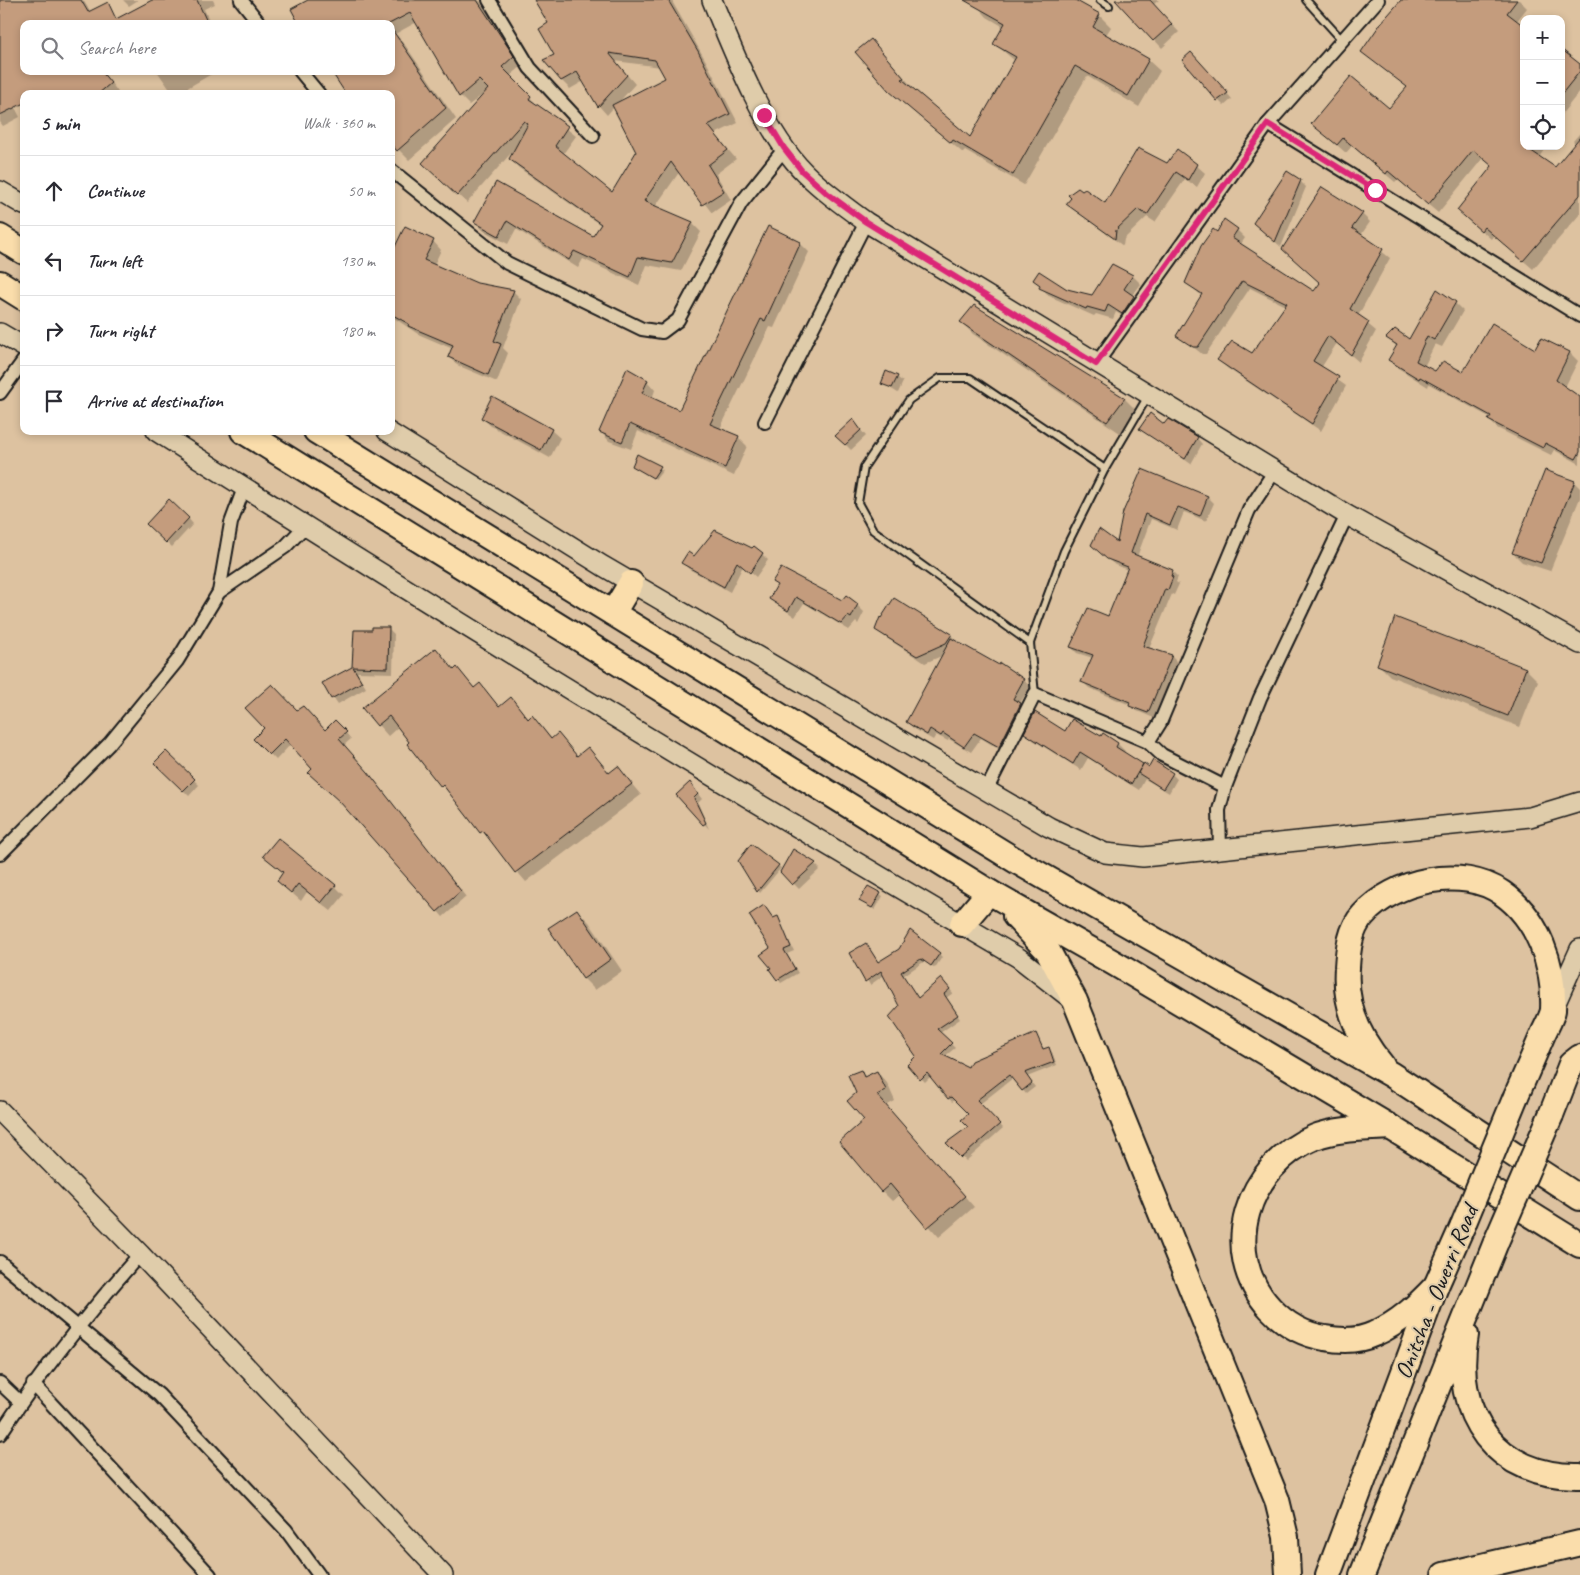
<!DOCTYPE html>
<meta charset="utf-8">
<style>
:root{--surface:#fff;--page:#f2f2f3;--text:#2b2b33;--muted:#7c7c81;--line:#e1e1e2}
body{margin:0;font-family:Caveat,sans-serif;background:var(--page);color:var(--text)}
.controls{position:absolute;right:15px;top:15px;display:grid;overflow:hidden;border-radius:10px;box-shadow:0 2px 8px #0003}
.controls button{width:45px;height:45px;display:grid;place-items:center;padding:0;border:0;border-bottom:1px solid var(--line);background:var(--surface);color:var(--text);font:25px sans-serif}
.stop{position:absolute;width:15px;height:15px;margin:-11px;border:4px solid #db2777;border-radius:50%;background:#fff}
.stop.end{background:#db2777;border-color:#fff;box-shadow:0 1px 5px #0008}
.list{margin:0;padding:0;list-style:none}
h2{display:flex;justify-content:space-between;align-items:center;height:65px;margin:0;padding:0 20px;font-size:21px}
h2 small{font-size:16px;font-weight:400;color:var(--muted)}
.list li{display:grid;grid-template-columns:32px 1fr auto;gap:15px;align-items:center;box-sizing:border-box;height:70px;padding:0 20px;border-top:1px solid var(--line)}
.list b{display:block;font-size:19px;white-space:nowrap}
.list em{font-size:16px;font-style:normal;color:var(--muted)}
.icon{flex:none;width:28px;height:28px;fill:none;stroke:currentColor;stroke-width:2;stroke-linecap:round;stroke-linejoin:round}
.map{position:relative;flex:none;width:1580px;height:1575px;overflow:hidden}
.search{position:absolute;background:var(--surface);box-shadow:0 2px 8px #0003;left:20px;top:20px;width:375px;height:55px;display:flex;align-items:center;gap:12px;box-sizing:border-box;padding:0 18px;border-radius:10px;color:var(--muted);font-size:19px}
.panel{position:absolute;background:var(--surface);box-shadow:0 2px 8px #0003;left:20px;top:90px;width:375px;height:345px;border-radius:10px}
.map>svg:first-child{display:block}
.shadow{fill:#0003;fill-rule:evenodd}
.building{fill:#c49c7d;stroke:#1c1c1c}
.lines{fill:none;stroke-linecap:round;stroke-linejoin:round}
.lane-casing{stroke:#1c1c1c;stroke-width:10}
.street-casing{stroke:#1c1c1c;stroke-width:16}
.secondary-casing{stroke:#1c1c1c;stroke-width:22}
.highway-casing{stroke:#1c1c1c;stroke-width:28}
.lane{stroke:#dfccaa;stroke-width:6}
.street{stroke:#dfccaa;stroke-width:12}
.secondary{stroke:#dfccaa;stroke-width:19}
.highway{stroke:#faddab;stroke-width:24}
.highway-bridge-casing{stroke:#1c1c1c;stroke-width:28;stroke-linecap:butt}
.highway-bridge{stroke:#faddab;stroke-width:24}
.route{stroke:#db2777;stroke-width:6}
.labels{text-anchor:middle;stroke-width:4;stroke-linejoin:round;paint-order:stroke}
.street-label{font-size:24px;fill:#1c1c1c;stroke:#dfccaa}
</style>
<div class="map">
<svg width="1580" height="1575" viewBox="0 0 1580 1575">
<rect width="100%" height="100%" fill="#ddc2a0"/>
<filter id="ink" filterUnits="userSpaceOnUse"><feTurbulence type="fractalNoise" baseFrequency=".02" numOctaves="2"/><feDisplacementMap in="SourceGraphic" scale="10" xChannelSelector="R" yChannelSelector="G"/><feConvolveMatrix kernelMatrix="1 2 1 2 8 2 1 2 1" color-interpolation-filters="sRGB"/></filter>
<g filter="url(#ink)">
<g class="shadow">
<path d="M0,0H83L90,11L100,19L24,24V71H102L118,92L116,94H29L0,55Z"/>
<path d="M123,0H138L129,6Z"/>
<path d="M154,0H213L215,4L204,9L211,24H110Z"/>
<path d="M310,0H479L522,66L510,76L538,106L576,136L563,154L612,194L638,152L614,107L607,115L599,106L584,81L570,89L561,80L550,24L536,0H673V3L706,61L738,123L715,134L736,159L716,174L731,200L712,213L680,171L655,207L692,223L701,232L681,271L647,265L639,285L583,259L578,268L516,229L508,244L484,231L475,222L496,184L594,238L602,226L519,168L510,159L512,152L467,203L432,172L490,89L469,105L460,96L417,22L395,34L403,42L456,119L409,160L391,142V33L394,31L391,30V24H300ZM615,61L661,67L666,78L619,102L635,84Z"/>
<path d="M972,0H1073L1099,15L1111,27L1106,35L1148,60L1160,71L1139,107L1087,76L1024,185L965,151L963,153L889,90L882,52L914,89L971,139L1015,61L995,44L1004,27L987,17Z"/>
<path d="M1117,0H1159L1153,5L1179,32L1162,48Z"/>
<path d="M1408,0H1519L1527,8L1516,22L1524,146H1547L1539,157L1555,169L1576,144L1573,141L1580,133V214L1533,269L1494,235L1491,239L1468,219L1493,167L1483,158L1438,213L1398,179L1395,182L1352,146L1346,153L1322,132L1389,110L1408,88L1363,52Z"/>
<path d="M243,19L248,24H235Z"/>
<path d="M1561,53L1580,66V91L1561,115Z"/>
<path d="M1197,59L1232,99L1224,106L1218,100Z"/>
<path d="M157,71H215V72L177,94H173Z"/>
<path d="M0,78L20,117L3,126L0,122Z"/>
<path d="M1168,164L1196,165L1205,173L1197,187L1185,179L1155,222L1147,217L1124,239L1123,246L1067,204L1105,205Z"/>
<path d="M1300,181L1306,187L1281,247L1261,229Z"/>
<path d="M1323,189L1362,214L1370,222L1361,235L1390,258L1358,316L1376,331L1359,362L1337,343L1321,368L1346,386L1321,431L1227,368L1219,360L1252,355L1286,306L1250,288L1206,354H1202L1178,335L1202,296L1186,282L1217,233L1237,230L1245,238L1241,244L1314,293L1321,283Z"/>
<path d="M406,228L433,241L441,250L434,265L477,284L513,291L521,299L503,348L508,353L497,382L457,365L449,357L453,349L418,334L391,316V258Z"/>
<path d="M769,228L800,243L809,252L774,328L770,327L720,429L739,438L747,446L734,476L638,431L631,449L609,441L601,432L647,381L655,390L652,399L680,411Z"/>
<path d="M1113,265L1133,276L1141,284L1132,296L1141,305L1130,321L1116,312L1113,319L1096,314L1094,316L1049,296L1035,280L1092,296Z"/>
<path d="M1455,303L1463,311L1442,347L1435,344L1424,367L1435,372L1463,374L1535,351L1570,353L1578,361L1565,387L1580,398V464L1554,450L1551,455L1497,428L1489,420L1491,418L1429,384L1428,387L1398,368L1390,360L1397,347L1388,338L1410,340Z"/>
<path d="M975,307L1125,399L1136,410L1120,433L973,334L961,322Z"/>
<path d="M897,377L903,382L898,393L882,383Z"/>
<path d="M482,418L551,430L560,438L550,458L491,426Z"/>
<path d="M1164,426L1197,438L1202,444L1191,464L1141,429Z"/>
<path d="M858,427L866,436L851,450L837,436Z"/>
<path d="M638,455L663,470L656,479L636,468Z"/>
<path d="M1142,471L1208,497L1214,503L1206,521L1184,512L1177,530L1151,519L1137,557L1172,571L1178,577L1176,582L1179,584L1174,595L1172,594L1149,649L1171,656L1177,662L1154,718L1137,711L1130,705L1089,688L1083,682L1093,658L1077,653L1071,647L1109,618L1128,570L1115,565L1098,551L1118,544Z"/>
<path d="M1574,482L1580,488V498L1550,571L1522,562L1513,553Z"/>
<path d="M188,518L193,524L172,547L147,524Z"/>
<path d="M762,554L768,560L756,577L743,566L730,592L689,569L683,563Z"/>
<path d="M774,582L857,605L864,612L858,624L856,622L849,630L804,603L795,617L770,599L778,586Z"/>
<path d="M1396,618L1526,669L1538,681L1520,727L1390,676L1378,664Z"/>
<path d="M389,629L394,634L393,673L357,672L366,688L338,704L324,684L353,667L355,631L373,632Z"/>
<path d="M877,630L951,635L958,643L999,667L1001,664L1024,680L1030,687L1020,703L1027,710L1005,753L981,738L971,752L949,739L948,741L936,735L933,740L913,728L907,722L944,655L925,663L885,637Z"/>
<path d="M457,669L475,689L480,685L500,708L511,699L529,719L532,717L552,739L558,734L578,757L588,749L610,774L618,768L641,795L526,882L426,765L398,727L388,736L363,708Z"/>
<path d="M297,712L325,731L341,727L351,739L343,746L373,779L466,897L443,917L291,744L276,760L255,739Z"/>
<path d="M1026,733H1066L1101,738L1118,744L1125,751L1123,753L1144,766L1172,774L1177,779L1169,793L1145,779L1139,790L1088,758L1081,770L1033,740Z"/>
<path d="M166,753L199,785L189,796L156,763Z"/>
<path d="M690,784L702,799L698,803L709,829L678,795Z"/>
<path d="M751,845L781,868L760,893L740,861Z"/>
<path d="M273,864L335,886L344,895L331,911L307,892L301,901L278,881L284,873Z"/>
<path d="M815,864L820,869L799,889L782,872Z"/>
<path d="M880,894L883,896L875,910L863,903Z"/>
<path d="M577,910L589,922L622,971L595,990L584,979L550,929Z"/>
<path d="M777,917L794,951L787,954L798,973L781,983L778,979L772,948L773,919Z"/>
<path d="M866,944L879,963L939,954L942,957L935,968L925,961L903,976L918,999L945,983L953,993L946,998L960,1019L940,1033L955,1048L944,1057L968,1069L1036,1035L1044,1050L1048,1048L1052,1052L1057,1065L1027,1077L1035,1087L1026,1094L1013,1078L980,1104L1003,1128L966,1161L948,1143L970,1127V1114L955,1100L952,1102L931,1076L925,1082L909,1066L917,1057L901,1006L884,975L870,985L851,954Z"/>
<path d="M860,1071L866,1077L877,1072L887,1083L895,1101L886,1106L974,1207L939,1237L901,1194L892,1201L882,1191L857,1093Z"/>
</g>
<g class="building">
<path d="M0,0H81L88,12L108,2L116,19L152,0H197L208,24H24V71H101L111,83L98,94H24V103L0,115Z"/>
<path d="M308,0H477L514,56L502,67L531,96L529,99L568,126L555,146L612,192L636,152L612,105L665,78L655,60L609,53L627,75L598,107L577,72L561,81L543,60L554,55L539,29L548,23L534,0H668L698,51L730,114L708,125L728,150L708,165L724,191L702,205L671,162L644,201L693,222L672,263L638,257L630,277L574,251L569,260L507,221L499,236L474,222L496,182L593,236L601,224L509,159L528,124L524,121L457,196L422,163L488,89L479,80L459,97L410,13L389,24H299L291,9Z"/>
<path d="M964,0H1075L1100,14L1093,27L1149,59L1128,96L1075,66L1013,175L953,140L951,143L889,91L855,52L871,39L904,78L902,79L970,137L1016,57L993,44L1005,23Z"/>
<path d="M1115,0H1150L1172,24L1153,41Z"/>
<path d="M1401,0H1517L1507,13L1524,26V146L1555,167L1580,137V195L1523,261L1484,227L1481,231L1457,210L1492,166L1473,150L1428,205L1388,171L1386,174L1343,138L1337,145L1311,124L1351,76L1389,108L1407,87L1361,52L1381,23Z"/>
<path d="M391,28L446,108L397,151L391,144V94H346L331,71H391Z"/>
<path d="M1561,49L1580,64V71L1561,95Z"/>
<path d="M1191,52L1228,93L1217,101L1182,60Z"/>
<path d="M1138,148L1167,163L1177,149L1197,164L1188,180L1176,172L1147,215L1138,209L1116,230L1115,239L1066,204L1071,198L1068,195L1078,188L1082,191L1085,189L1105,203Z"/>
<path d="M1287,171L1301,180L1275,242L1253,223Z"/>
<path d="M1322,187L1363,213L1352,228L1383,249L1350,309L1369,322L1351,355L1328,336L1313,361L1339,377L1312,424L1217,360L1232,341L1252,353L1287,303L1242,281L1198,347H1193L1176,336L1202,294L1185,283L1201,246L1213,229L1217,232L1224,219L1238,229L1232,238L1314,291L1320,283L1282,249Z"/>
<path d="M405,226L434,240L424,260L477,283L514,290L494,341L501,344L488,375L448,357L453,345L408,326L409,324L391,314V255Z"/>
<path d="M768,226L801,242L765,321L761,319L710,424L739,436L725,468L630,424L622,442L599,432L627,368L648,380L642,393L679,410Z"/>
<path d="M1112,264L1133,275L1124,289L1134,296L1122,314L1108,305L1105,312L1087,307L1086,309L1039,288L1040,285L1033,280L1039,271L1067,289L1092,295Z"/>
<path d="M1437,289L1456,302L1434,340L1427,336L1416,361L1435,371L1443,361L1463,372L1492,323L1535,349L1541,338L1570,352L1556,380L1580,397V452L1576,459L1545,443L1543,448L1488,420L1491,416L1420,377L1419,379L1388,360L1397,345L1386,338L1395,329L1409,339Z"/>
<path d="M974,305L1125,398L1107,422L960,322Z"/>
<path d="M886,371L898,376L892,388L881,384Z"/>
<path d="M492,396L552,429L541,450L481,418Z"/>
<path d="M1150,413L1164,424L1168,419L1198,437L1185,459L1139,429Z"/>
<path d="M853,419L861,430L845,445L835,436Z"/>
<path d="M637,454L661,466L653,478L632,466Z"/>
<path d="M1142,469L1208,496L1200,516L1178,507L1170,525L1145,514L1131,553L1173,570L1171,576L1173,577L1168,590L1165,589L1143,646L1172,655L1148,713L1129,706L1130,702L1081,682L1093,655L1070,647L1088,608L1108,616L1128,567L1107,559L1091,545L1099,529L1117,542L1123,512Z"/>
<path d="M1545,470L1575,481L1541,563L1512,553Z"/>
<path d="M169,499L189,518L166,543L146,524Z"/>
<path d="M715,530L752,548L754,546L763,553L750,573L737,562L724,587L681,563L688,552L694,556Z"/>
<path d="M781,568L842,600L846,595L858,604L851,618L848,616L841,624L796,597L788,611L769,599L777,585L772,582Z"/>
<path d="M894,598L952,634L946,643L917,656L875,630L880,617L881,618Z"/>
<path d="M1395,617L1526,668L1508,716L1377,665Z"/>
<path d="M372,627H389L388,668L353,667L362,682L331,699L322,683L352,667L354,630H372Z"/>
<path d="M951,638L999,665L1000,663L1024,679L1013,699L1021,703L999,747L974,733L964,747L943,733L941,736L930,729L927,735L906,722Z"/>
<path d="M436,648L454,670L457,667L474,688L480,683L499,707L511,697L528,719L532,715L551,739L558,733L577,756L588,747L609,773L618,766L632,784L515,873L483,831L480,833L443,785L441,787L407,744L409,742L389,716L377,726L362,708Z"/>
<path d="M272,684L297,710L303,706L325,730L335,720L347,732L339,739L368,772L461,891L437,912L340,802L308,773L312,769L285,739L269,755L253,739L264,728L245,708Z"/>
<path d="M1035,712L1065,731L1072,719L1101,736L1103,733L1118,743L1116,747L1143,764L1131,784L1080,752L1073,764L1024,733Z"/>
<path d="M166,751L195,779L183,791L154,763Z"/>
<path d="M1153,760L1173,773L1163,789L1138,773L1144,763L1149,767Z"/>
<path d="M690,782L698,794L694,798L706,823L703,825L676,795Z"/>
<path d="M278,838L336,885L321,903L298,884L291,893L277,881L283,872L263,856Z"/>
<path d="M751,844L779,865L757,892L738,861Z"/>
<path d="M793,849L816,863L792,885L780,872Z"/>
<path d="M868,886L881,893L872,908L859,901Z"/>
<path d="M764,905L773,918L778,916L791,947L784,950L795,969L777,980L769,969L771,968L760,955L770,948L749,915Z"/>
<path d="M577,909L611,959L583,979L548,928Z"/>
<path d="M910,930L940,953L931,966L921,959L901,972L918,998L941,978L950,989L944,994L958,1015L937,1029L952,1043L941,1054L968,1067L971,1061L1036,1033L1043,1049L1049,1047L1054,1062L1025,1073L1032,1083L1022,1091L1009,1075L977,1100L1000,1124L961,1158L946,1143L968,1127L961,1120L968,1114L951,1097L948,1099L927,1073L920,1080L907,1065L916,1056L889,1017L899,1006L881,971L865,982L849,953L866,943L878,962L899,949Z"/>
<path d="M861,1070L864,1077L877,1071L886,1090L877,1095L965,1196L927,1228L890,1184L881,1192L839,1142L864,1120L847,1101L856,1093L848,1075Z"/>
</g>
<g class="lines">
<g class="lane-casing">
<g id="lane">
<path d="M1100,0L1109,6"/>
<path d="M1306,0L1342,40"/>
<path d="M1030,643L873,530L858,503L864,467L909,400L940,378H970L1105,469"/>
<path d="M1035,694L1030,643L1064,551L1105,469L1148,396"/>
</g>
</g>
<g class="street-casing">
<g id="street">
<path d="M241,0L260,24"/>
<path d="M489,0L530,68L593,136"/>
<path d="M300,71L319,94"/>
<path d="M1268,124L1580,316"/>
<path d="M391,170L507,263L642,329L662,332L678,320L741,203L785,148"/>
<path d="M1096,364L1268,124L1378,0"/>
<path d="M0,393L24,360"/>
<path d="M765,422L866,222"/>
<path d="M219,592L285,547L305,526"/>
<path d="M1225,787L1162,755L1148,742L1160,723L1249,510L1274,472"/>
<path d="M986,791L1035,694L1148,742"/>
<path d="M1220,850L1219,810L1225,787L1260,698L1347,515"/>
<path d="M0,854L109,744L177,661L219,592L231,523L244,488"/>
<path d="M0,1262L159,1395L286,1530L319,1575"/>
<path d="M0,1383L20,1402"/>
<path d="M33,1384L210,1575"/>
<path d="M0,1434C42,1370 89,1312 140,1254"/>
</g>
</g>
<g class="secondary-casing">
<g id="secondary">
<path d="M712,0C733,51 765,133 804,172C823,191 844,206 866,222L1347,515L1580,644"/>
<path d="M0,191L24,205"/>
<path d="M0,333L24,347"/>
<path d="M156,431C440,613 728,788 1019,958L1070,998"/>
<path d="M387,431L603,566L1049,827L1105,853L1143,857L1530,817L1580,802"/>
<path d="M1554,1007L1580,949"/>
<path d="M0,1111L140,1254L443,1575"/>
</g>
</g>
<g class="highway-casing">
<g id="highway">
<path d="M0,237L24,252"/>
<path d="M0,283L24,298"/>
<path d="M243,431L989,892L1114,963L1390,1127L1580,1245"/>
<path d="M316,431L1018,862L1392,1075L1580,1198"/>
<path d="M613,613L631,583"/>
<path d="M1015,916L1048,951L1075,1001L1277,1500L1286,1537L1288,1575"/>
<path d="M962,924L989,892"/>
<path d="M1382,1065C1358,1037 1344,1006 1347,968C1348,950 1350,929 1363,915C1394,880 1462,865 1502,893C1538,918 1555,966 1553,1010C1552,1017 1546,1027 1543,1034C1534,1055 1525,1076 1516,1096"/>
<path d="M1551,1115L1571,1064L1580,1057"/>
<path d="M1390,1127C1366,1129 1338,1128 1315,1137C1247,1165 1218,1252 1270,1308C1285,1324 1304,1335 1325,1338C1341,1341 1359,1341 1374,1334C1399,1323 1417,1306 1436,1286"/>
<path d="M1466,1335C1451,1415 1497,1478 1580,1476"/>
<path d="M1328,1575L1436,1286L1463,1225"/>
<path d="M1362,1575L1496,1242"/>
<path d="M1444,1575L1580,1543"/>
</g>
</g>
<use href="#lane" class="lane"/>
<use href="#street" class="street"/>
<use href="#secondary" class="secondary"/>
<use href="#highway" class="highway"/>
<g class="highway-bridge-casing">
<g id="highway-bridge">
<path d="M1463,1225L1516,1096"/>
<path d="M1496,1242L1551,1115"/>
</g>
</g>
<use href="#highway-bridge" class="highway-bridge"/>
</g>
</g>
<g class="lines" filter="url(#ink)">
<path class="route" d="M764,115L784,148L802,171L828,194L866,222L1096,364L1268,124L1375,190"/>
</g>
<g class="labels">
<g class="street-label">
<text transform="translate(1436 1292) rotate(-68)" y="8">Onitsha - Owerri Road</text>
</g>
</g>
</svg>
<div class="controls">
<button>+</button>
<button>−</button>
<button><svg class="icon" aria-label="locate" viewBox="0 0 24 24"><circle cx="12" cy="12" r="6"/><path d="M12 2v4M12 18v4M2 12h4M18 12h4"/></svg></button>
</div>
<div class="stop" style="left:1375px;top:190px"></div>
<div class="stop end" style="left:764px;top:115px"></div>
<div class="search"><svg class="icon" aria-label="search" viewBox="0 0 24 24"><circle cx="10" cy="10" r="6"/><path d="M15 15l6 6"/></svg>Search here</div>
<section class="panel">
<h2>5 min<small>Walk · 360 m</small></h2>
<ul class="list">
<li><svg class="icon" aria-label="ahead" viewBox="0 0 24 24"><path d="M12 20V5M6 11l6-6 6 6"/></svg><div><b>Continue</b></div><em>50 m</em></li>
<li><svg class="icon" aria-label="left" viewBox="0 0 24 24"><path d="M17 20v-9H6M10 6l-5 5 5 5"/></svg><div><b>Turn left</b></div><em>130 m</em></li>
<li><svg class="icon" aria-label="right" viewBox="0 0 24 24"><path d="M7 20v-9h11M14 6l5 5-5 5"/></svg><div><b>Turn right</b></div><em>180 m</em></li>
<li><svg class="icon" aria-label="arrive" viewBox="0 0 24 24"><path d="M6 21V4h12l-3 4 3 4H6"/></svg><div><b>Arrive at destination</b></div></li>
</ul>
</section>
</div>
